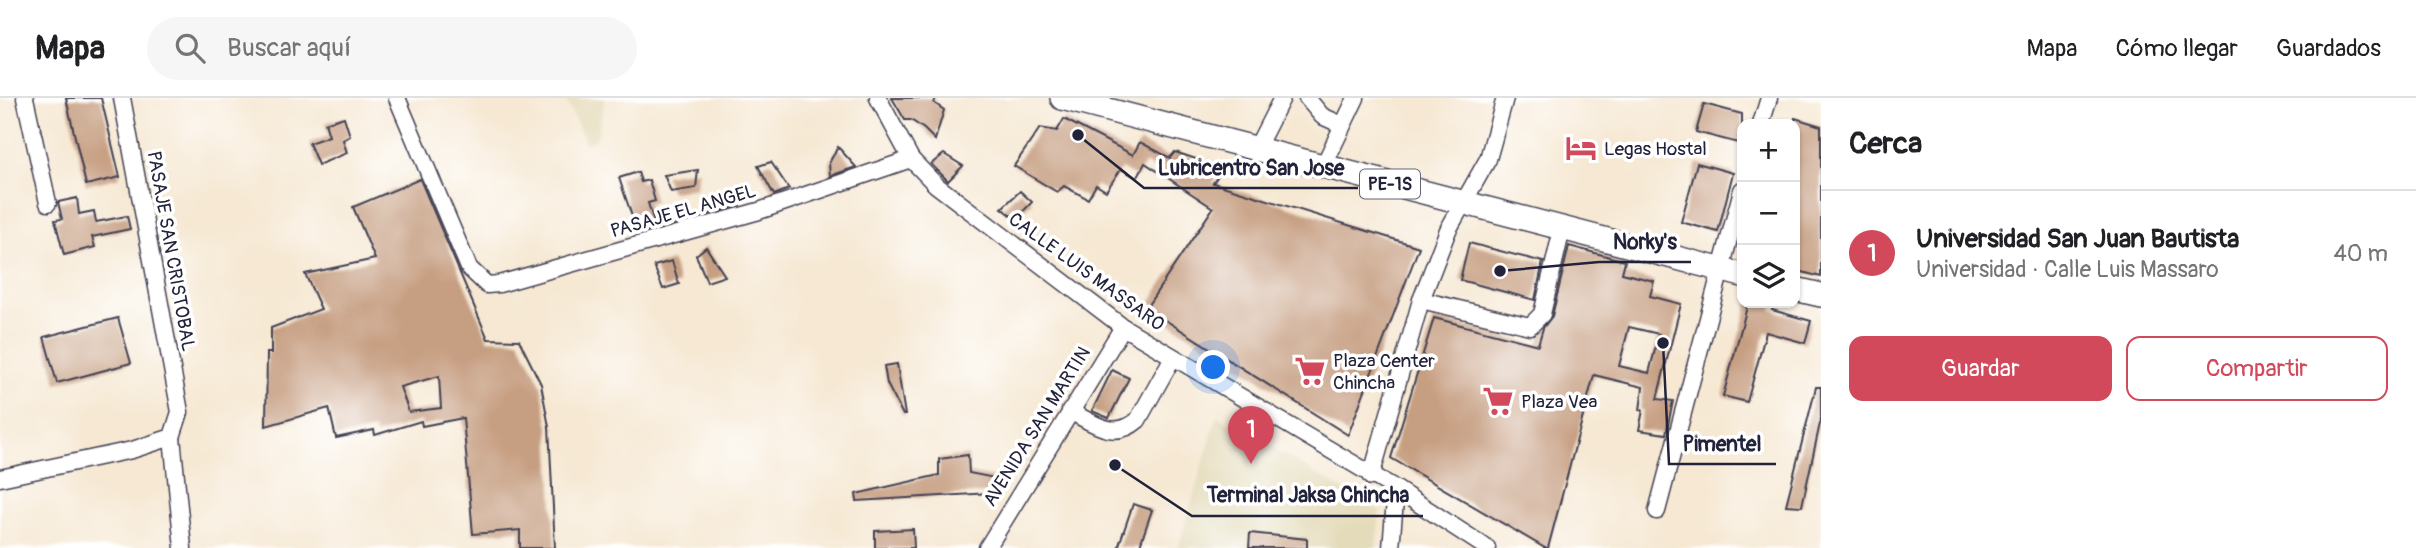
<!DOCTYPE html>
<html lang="es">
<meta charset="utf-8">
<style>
:root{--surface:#fff;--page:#f6f6f6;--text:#202124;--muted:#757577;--line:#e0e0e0;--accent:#d1495b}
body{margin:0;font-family:Pangolin,sans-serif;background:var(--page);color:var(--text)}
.controls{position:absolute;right:21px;top:21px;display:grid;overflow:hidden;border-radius:14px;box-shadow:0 2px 5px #0004}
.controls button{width:63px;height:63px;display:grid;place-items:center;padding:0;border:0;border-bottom:2px solid var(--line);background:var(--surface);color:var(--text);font:35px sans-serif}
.you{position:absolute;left:1214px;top:270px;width:24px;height:24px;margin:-18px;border:5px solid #fff;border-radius:50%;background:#1a73e8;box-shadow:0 0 0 10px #1a73e833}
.badge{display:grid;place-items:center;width:46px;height:46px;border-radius:50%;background:var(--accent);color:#fff;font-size:23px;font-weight:700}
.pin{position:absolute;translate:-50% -58px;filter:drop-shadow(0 2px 4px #0008)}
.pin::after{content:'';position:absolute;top:37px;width:24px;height:21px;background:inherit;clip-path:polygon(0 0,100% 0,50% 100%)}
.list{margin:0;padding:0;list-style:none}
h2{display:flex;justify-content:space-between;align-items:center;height:91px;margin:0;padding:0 28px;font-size:30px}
h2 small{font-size:23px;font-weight:400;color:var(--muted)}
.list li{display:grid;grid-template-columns:46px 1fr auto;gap:21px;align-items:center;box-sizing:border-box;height:126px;padding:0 28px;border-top:2px solid var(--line)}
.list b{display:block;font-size:26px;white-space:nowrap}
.list p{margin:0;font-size:23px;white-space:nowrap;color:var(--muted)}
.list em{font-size:23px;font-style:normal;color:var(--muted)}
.actions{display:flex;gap:14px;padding:21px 28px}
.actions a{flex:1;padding:16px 0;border:2px solid var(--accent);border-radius:14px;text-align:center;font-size:24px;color:var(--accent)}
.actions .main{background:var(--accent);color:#fff}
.icon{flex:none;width:38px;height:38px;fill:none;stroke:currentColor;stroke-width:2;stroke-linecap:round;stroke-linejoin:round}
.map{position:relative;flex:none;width:1821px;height:450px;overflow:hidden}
header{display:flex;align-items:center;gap:42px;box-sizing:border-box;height:98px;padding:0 35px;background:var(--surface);border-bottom:2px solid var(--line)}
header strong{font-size:33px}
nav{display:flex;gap:38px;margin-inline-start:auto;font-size:24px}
.search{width:490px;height:63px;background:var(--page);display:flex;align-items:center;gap:18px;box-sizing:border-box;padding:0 24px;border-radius:38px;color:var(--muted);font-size:26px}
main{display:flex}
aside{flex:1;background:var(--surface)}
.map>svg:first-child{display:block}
.built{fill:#e4dbba}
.building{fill:#c69e81;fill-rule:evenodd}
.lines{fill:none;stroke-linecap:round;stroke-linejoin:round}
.minor-casing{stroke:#424052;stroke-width:19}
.highway-casing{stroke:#424052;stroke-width:26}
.minor{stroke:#fff;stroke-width:16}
.highway{stroke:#fff;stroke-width:23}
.labels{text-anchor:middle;stroke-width:7;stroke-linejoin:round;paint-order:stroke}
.shield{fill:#fff;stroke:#646476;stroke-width:2}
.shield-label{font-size:18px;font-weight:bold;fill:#22223b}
.poi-label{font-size:19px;fill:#22223b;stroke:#fff;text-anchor:start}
.street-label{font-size:19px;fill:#22223b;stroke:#fff}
.leader{fill:none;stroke:#22223b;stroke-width:2.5}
.callout-dot{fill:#22223b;stroke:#fff;stroke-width:2.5}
.callout-label{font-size:21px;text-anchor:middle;font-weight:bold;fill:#22223b;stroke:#fff;stroke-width:7;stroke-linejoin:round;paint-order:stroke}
</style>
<header>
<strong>Mapa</strong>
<div class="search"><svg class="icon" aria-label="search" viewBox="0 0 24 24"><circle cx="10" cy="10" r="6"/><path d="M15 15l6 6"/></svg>Buscar aquí</div>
<nav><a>Mapa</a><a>Cómo llegar</a><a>Guardados</a></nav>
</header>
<main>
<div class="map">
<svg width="1821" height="450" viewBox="0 0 1821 450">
<rect width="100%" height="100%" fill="#fff"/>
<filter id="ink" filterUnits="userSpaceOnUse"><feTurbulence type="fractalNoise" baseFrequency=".0143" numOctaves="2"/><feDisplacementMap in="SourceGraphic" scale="14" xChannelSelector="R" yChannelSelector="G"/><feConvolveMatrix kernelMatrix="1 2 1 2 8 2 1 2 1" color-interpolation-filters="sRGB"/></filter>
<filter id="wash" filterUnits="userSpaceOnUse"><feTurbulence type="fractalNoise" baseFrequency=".00686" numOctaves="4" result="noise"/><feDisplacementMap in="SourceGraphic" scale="28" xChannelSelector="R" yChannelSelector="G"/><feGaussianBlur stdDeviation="1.57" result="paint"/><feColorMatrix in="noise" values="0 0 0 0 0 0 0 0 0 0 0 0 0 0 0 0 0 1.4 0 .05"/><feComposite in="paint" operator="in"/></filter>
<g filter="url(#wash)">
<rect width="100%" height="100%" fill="#f6e8d3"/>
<g class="built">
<path d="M565,0H605L597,41L586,46Z"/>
<path d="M1217,318L1380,413L1376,450H1178Z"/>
</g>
<g id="blocks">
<g class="building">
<path d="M66,0H101L120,79L86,87Z"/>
<path d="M892,0H936L934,5L944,12L935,42L924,31L911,22H905Z"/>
<path d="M1704,6L1742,16V46L1696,34Z"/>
<path d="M344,19L350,38L343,42L347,55L318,67L309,45L329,38L325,25Z"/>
<path d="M1795,20L1821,28V179L1795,172Z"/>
<path d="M1064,21L1133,57L1140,44L1170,60L1175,54L1223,70L1213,85L1419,149L1348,337L1146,210L1213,110L1145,65L1137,80L1121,71L1106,93L1096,87L1088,101L1064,88L1057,94L1014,68L1040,30L1057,33Z"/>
<path d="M838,49L856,69L830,78L829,65Z"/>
<path d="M944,56L963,68L948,83L931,66Z"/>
<path d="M771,64L789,91L774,97L758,68Z"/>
<path d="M1697,65L1733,75L1718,134L1681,124Z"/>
<path d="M698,72L696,90L671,94L664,77Z"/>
<path d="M638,74L641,84L649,82L655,103L648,105L656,131L638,136L619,80Z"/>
<path d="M420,81L488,241L519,242L541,286L549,329L555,450H520V432L473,436L463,320L422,328L421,323L375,337L374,332L336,340L329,310L266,328L267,255H271V230L321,211L305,176L375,161L353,109ZM439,278L441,310L409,314L400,289Z"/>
<path d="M1020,93L1032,104L1016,121L1002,110Z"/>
<path d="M733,94L738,108L709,116L704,102Z"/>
<path d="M77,100L79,116L94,113L96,124L127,118L130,131L92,139L95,149L64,157L55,122L62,121L58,104Z"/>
<path d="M1469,145L1543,164L1535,202L1460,182Z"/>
<path d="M1569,148L1625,163L1622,175L1654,183L1650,198L1681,206L1657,301L1673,303L1666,336L1639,332L1643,312H1640L1643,289L1594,277L1548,450H1545L1391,360L1434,220L1538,247L1543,230L1552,218ZM1629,229L1659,236L1649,275L1619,268Z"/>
<path d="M706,149L725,178L707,184L696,157Z"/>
<path d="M672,163L679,186L663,191L654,168Z"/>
<path d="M1748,205H1774L1772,212L1811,223L1805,245L1766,234L1747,304L1723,298Z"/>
<path d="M118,220L131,265L57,285L44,239Z"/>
<path d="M897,266L905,317H903L887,286L884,268Z"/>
<path d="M1112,272L1129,280L1109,320L1092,313Z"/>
<path d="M1816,289H1821V321L1802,408L1786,407Z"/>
<path d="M968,357L969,375L1005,382L991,395L857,403L856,396L939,377V361Z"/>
<path d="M1133,406L1152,412L1139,450H1118Z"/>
<path d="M913,431L914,450H875V433Z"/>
<path d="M1250,435L1307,441V450H1249Z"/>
</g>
</g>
</g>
<g filter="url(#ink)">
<use href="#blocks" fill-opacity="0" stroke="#424052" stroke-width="2"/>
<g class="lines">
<g class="minor-casing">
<g id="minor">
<path d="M25,0L48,105"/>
<path d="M397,0L469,170L487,187L499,186L759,113L911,61"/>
<path d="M878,0L911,61L936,87L1123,229L1396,391L1487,450"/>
<path d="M1307,0L1322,18L1342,27"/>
<path d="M1761,26L1769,0"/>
<path d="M1256,51L1282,0"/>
<path d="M1323,69L1356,0"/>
<path d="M1421,202L1530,228L1542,216L1562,131"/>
<path d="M1070,313C1093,325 1114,343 1138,322L1173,259"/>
<path d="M172,339L183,450"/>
<path d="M1371,379L1421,202L1448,132L1488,61L1505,0"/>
<path d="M0,380L132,352L172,339L180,314L122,0"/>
<path d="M1657,413L1742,92"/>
<path d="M987,450L1123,229"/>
<path d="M1391,450L1396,391"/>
</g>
</g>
<g class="highway-casing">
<g id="highway">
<path d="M1062,0L1742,177"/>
<path d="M1795,191L1821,197"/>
</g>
</g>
<use href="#minor" class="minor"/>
<use href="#highway" class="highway"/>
</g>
</g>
<defs>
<g id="hotel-bare" transform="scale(2.415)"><path d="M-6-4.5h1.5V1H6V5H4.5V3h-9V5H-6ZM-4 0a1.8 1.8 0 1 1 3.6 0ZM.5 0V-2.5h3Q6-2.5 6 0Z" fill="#d1495b" stroke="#fff" stroke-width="2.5" paint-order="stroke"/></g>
<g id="supermarket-bare" transform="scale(2.415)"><path d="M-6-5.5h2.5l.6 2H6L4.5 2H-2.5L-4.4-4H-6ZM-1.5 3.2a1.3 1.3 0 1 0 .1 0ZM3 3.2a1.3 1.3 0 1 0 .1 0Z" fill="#d1495b" stroke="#fff" stroke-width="2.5" paint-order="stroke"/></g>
</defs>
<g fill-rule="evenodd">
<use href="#hotel-bare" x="1581" y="50"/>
<use href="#supermarket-bare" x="1310" y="273"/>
<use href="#supermarket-bare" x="1498" y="303"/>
</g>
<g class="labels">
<rect class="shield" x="1360" y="71.5" width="60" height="29" rx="5"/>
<g class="shield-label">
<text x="1390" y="92">PE-1S</text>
</g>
<g class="poi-label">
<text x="1604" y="57">Legas Hostal</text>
<text x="1333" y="269">Plaza Center<tspan x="1333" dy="22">Chincha</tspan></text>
<text x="1521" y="310">Plaza Vea</text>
</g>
<g class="street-label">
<text transform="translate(683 112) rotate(-16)" y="7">PASAJE EL ANGEL</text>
<text transform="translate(172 153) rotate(80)" y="7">PASAJE SAN CRISTOBAL</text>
<text transform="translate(1087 173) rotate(36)" y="7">CALLE LUIS MASSARO</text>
<text transform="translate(1036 328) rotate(-58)" y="7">AVENIDA SAN MARTIN</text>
</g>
</g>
<path class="leader" d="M1078 37L1144 90H1358M1500 173L1599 164H1691M1663 245L1669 366H1776M1115 367L1192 418H1423"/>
<g class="callout-dot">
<circle cx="1078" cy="37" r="7"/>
<circle cx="1500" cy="173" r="7"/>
<circle cx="1663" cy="245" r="7"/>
<circle cx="1115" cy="367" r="7"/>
</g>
<g class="callout-label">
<text x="1251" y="77">Lubricentro San Jose</text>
<text x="1645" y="151">Norky's</text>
<text x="1722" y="353">Pimentel</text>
<text x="1308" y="404">Terminal Jaksa Chincha</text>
</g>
</svg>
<div class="controls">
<button>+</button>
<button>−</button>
<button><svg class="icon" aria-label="layers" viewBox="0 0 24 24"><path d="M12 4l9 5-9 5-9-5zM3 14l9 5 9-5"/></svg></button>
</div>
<div class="you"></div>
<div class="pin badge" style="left:1251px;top:366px">1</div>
</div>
<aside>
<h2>Cerca<small></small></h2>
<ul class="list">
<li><span class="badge">1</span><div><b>Universidad San Juan Bautista</b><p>Universidad · Calle Luis Massaro</p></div><em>40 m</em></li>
</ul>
<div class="actions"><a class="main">Guardar</a><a>Compartir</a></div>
</aside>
</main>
